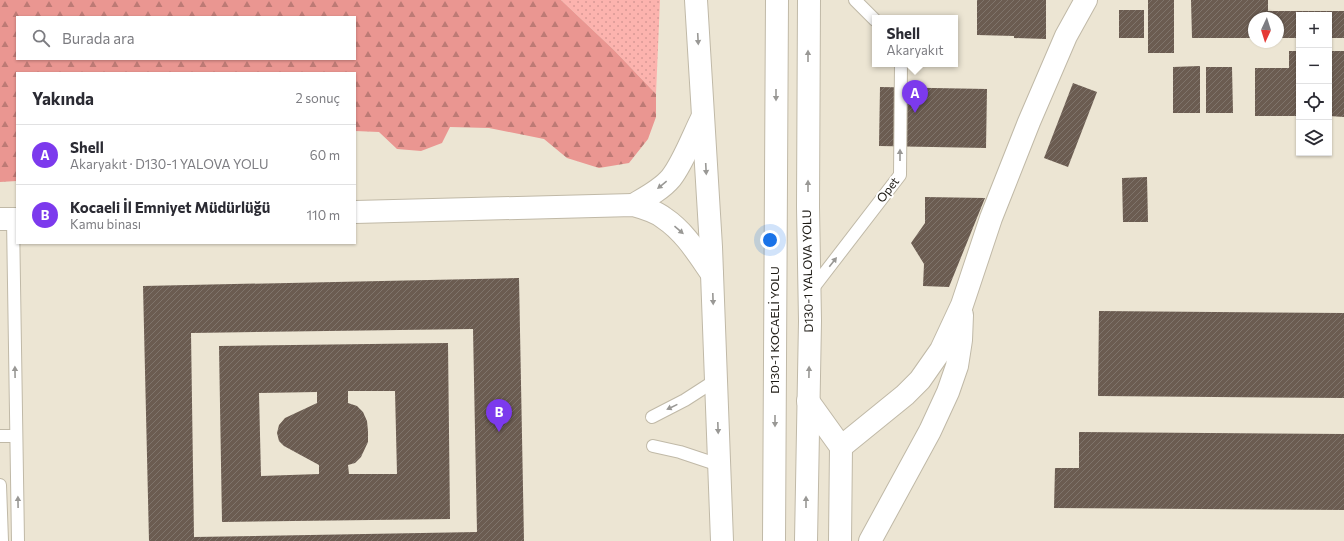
<!DOCTYPE html>
<html lang="tr">
<meta charset="utf-8">
<style>
:root{--surface:#fff;--page:#f7f7f7;--text:#2b2b33;--muted:#7c7c81;--line:#e1e1e2;--accent:#7c3aed}
body{margin:0;font-family:Commissioner,sans-serif;background:var(--page);color:var(--text)}
.controls{position:absolute;right:12px;top:12px;display:grid;overflow:hidden;border-radius:0px;box-shadow:0 1px 3px #0004}
.controls button{width:36px;height:36px;display:grid;place-items:center;padding:0;border:0;border-bottom:1px solid var(--line);background:var(--surface);color:var(--text);font:20px sans-serif}
.compass{position:absolute;left:1248px;top:12px;width:36px;height:36px;border-radius:50%;background:var(--surface);box-shadow:0 1px 3px #0004;rotate:184deg}
.you{position:absolute;left:770px;top:240px;width:14px;height:14px;margin:-10px;border:3px solid #fff;border-radius:50%;background:#1a73e8;box-shadow:0 0 0 6px #1a73e833}
.badge{display:grid;place-items:center;width:26px;height:26px;border-radius:50%;background:var(--accent);color:#fff;font-size:13px;font-weight:700}
.pin{position:absolute;translate:-50% -33px;filter:drop-shadow(0 1px 2px #0008)}
.pin::after{content:'';position:absolute;top:21px;width:14px;height:12px;background:inherit;clip-path:polygon(0 0,100% 0,50% 100%)}
.popup{position:absolute;left:872px;top:15px;width:86px;height:52px;box-sizing:border-box;display:grid;place-content:center;border-radius:0px;background:var(--surface);filter:drop-shadow(0 1px 3px #0005);font-size:13px;white-space:nowrap;color:var(--muted)}
.popup b{font-size:15px;color:var(--text)}
.popup::after{content:'';position:absolute;left:50%;top:100%;margin-left:-8px;border:8px solid transparent;border-top-color:var(--surface)}
.list{margin:0;padding:0;list-style:none}
h2{display:flex;justify-content:space-between;align-items:center;height:52px;margin:0;padding:0 16px;font-size:17px}
h2 small{font-size:13px;font-weight:400;color:var(--muted)}
.list li{display:grid;grid-template-columns:26px 1fr auto;gap:12px;align-items:center;box-sizing:border-box;height:60px;padding:0 16px;border-top:1px solid var(--line)}
.list b{display:block;font-size:15px;white-space:nowrap}
.list p{margin:0;font-size:13px;white-space:nowrap;color:var(--muted)}
.list em{font-size:13px;font-style:normal;color:var(--muted)}
.icon{flex:none;width:22px;height:22px;fill:none;stroke:currentColor;stroke-width:2;stroke-linecap:round;stroke-linejoin:round}
.map{position:relative;flex:none;width:1344px;height:541px;overflow:hidden}
.search{position:absolute;background:var(--surface);box-shadow:0 1px 3px #0004;left:16px;top:16px;width:340px;height:44px;display:flex;align-items:center;gap:10px;box-sizing:border-box;padding:0 14px;border-radius:0px;color:var(--muted);font-size:15px}
.panel{position:absolute;background:var(--surface);box-shadow:0 1px 3px #0004;left:16px;top:72px;width:340px;height:172px;border-radius:0px}
.map>svg:first-child{display:block}
.grass{fill:url(#grass-dots)}
.forest{fill:url(#forest-firs);fill-rule:evenodd}
.building{fill:url(#building-hatch);fill-rule:evenodd}
.lines{fill:none;stroke-linecap:round;stroke-linejoin:round}
.service-casing{stroke:#c0b9a7;stroke-width:14}
.minor-casing{stroke:#c0b9a7;stroke-width:24}
.trunk-casing{stroke:#c0b9a7;stroke-width:24}
.service{stroke:#fff;stroke-width:12}
.minor{stroke:#fff;stroke-width:22}
.trunk{stroke:#fff;stroke-width:22}
.oneway{fill:#999895}
.labels{text-anchor:middle;stroke-width:4;stroke-linejoin:round;paint-order:stroke}
.street-label{font-size:12px;fill:#1d1a14;stroke:#fff}
</style>
<div class="map">
<svg width="1344" height="541" viewBox="0 0 1344 541">
<defs>
<pattern id="grass-dots" width="8" height="8" patternUnits="userSpaceOnUse"><rect width="8" height="8" fill="#fcb3ae"/><path d="M2 2h.1M6 6h.1" fill="none" stroke="#d89995" stroke-width="1.8" stroke-linecap="round"/></pattern>
<pattern id="forest-firs" width="22" height="20" patternUnits="userSpaceOnUse"><rect width="22" height="20" fill="#ea9691"/><path d="M5 1l3.5 6h-7zM16 11l3.5 6h-7z" fill="#bd7a75"/></pattern>
<pattern id="building-hatch" width="6" height="6" patternUnits="userSpaceOnUse"><rect width="6" height="6" fill="#6b5c51"/><path d="M-1 1l2-2M0 6l6-6M5 7l2-2" fill="none" stroke="#7f746b"/></pattern>
</defs>
<rect width="100%" height="100%" fill="#ece5d3"/>
<path class="grass" d="M561,0H660L656,94L614,50Z"/>
<path class="forest" d="M0,0H561L614,50L656,94V117L648,139L629,163L599,168L567,158L544,139L489,128L450,127L442,143L421,151L397,149L379,132L355,131V73H17V181L0,182ZM17,17H355V59H17Z"/>
<g class="building">
<path d="M977,0H1046V39L1014,38V36L977,35Z"/>
<rect x="1148" y="0" width="26" height="53"/>
<path d="M1191,0H1268V11H1344V38H1329V15H1299V38H1278V18H1254V38H1192Z"/>
<rect x="1119" y="10" width="25" height="28"/>
<path d="M1289,51H1299V116H1255V68H1289Z"/>
<path d="M1329,51H1344V117L1329,116Z"/>
<path d="M1200,66V113H1173V67Z"/>
<path d="M1206,67H1232L1233,113H1206Z"/>
<path d="M1073,83L1097,92L1068,167L1044,158Z"/>
<path d="M880,87L987,89L986,148L879,146Z"/>
<path d="M1147,177L1148,222H1123L1122,178Z"/>
<path d="M925,197L985,198L949,287L923,286L924,264L911,243L925,223Z"/>
<path d="M519,278L524,541H149L143,286ZM473,329L477,532L194,537L191,333Z"/>
<path d="M1099,311L1344,313V398L1098,396Z"/>
<path d="M448,343L450,519L222,522L219,346ZM348,391H395L397,474H349L348,465L355,463L361,457L368,442V431L367,421L363,412L357,406L348,403ZM317,392V403L285,418L279,425L277,433L279,441L284,446L319,465V474L261,476L259,393Z"/>
<path d="M1079,432L1344,434V510L1054,508L1055,468H1079Z"/>
</g>
<g class="lines">
<g class="service-casing">
<g id="service">
<path d="M855,0L875,20"/>
<path d="M13,219L18,541"/>
<path d="M810,292L900,175L901,64"/>
<path d="M652,417L685,400L716,380"/>
<path d="M0,436H16"/>
<path d="M653,446L680,452L719,465"/>
<path d="M0,485L2,541"/>
</g>
</g>
<g class="minor-casing">
<g id="minor">
<path d="M696,0L711,247L722,541"/>
<path d="M633,205C645,198 661,190 671,178C683,163 693,136 702,118"/>
<path d="M355,212L633,205C644,208 655,211 664,218C685,232 698,254 712,274"/>
<path d="M0,219H17"/>
<path d="M808,401L841,447L840,541"/>
<path d="M841,447L905,395L920,380L941,350L962,305L991,218L1029,122L1066,36L1086,0"/>
<path d="M870,541L930,431L948,392L957,366L961,340L962,315"/>
</g>
</g>
<g class="trunk-casing">
<g id="trunk">
<path d="M774,541L777,0"/>
<path d="M806,541L810,321L808,207L809,0"/>
</g>
</g>
<use href="#service" class="service"/>
<use href="#minor" class="minor"/>
<use href="#trunk" class="trunk"/>
</g>
<defs><path id="oneway-solid" d="M-6-.8H1V-3.2L6.5 0L1 3.2V.8H-6Z"/></defs>
<g class="oneway">
<use href="#oneway-solid" transform="translate(698 39) rotate(87)"/>
<use href="#oneway-solid" transform="translate(808 56) rotate(-90)"/>
<use href="#oneway-solid" transform="translate(776 95) rotate(90)"/>
<use href="#oneway-solid" transform="translate(900 155) rotate(-90)"/>
<use href="#oneway-solid" transform="translate(706 169) rotate(87)"/>
<use href="#oneway-solid" transform="translate(662 185) rotate(141)"/>
<use href="#oneway-solid" transform="translate(808 186) rotate(-90)"/>
<use href="#oneway-solid" transform="translate(679 230) rotate(41)"/>
<use href="#oneway-solid" transform="translate(833 262) rotate(-52)"/>
<use href="#oneway-solid" transform="translate(713 299) rotate(88)"/>
<use href="#oneway-solid" transform="translate(15 372) rotate(-91)"/>
<use href="#oneway-solid" transform="translate(809 372) rotate(-89)"/>
<use href="#oneway-solid" transform="translate(672 407) rotate(154)"/>
<use href="#oneway-solid" transform="translate(775 421) rotate(90)"/>
<use href="#oneway-solid" transform="translate(718 428) rotate(88)"/>
<use href="#oneway-solid" transform="translate(18 502) rotate(-91)"/>
<use href="#oneway-solid" transform="translate(806 502) rotate(-90)"/>
</g>
<g class="labels">
<g class="street-label">
<text transform="translate(888 190) rotate(-53)" y="4">Opet</text>
<text transform="translate(808 271) rotate(-91)" y="4">D130-1 YALOVA YOLU</text>
<text transform="translate(775 330) rotate(-90)" y="4">D130-1 KOCAELİ YOLU</text>
</g>
</g>
</svg>
<div class="controls">
<button>+</button>
<button>−</button>
<button><svg class="icon" aria-label="locate" viewBox="0 0 24 24"><circle cx="12" cy="12" r="6"/><path d="M12 2v4M12 18v4M2 12h4M18 12h4"/></svg></button>
<button><svg class="icon" aria-label="layers" viewBox="0 0 24 24"><path d="M12 4l9 5-9 5-9-5zM3 14l9 5 9-5"/></svg></button>
</div>
<svg class="compass" viewBox="-18 -18 36 36"><path d="M0-13l5 13h-10z" fill="#e53935"/><path d="M0 13l5-13h-10z" fill="#7c7c81"/></svg>
<div class="you"></div>
<div class="pin badge" style="left:915px;top:113px">A</div>
<div class="popup"><b>Shell</b>Akaryakıt</div>
<div class="pin badge" style="left:499px;top:432px">B</div>
<div class="search"><svg class="icon" aria-label="search" viewBox="0 0 24 24"><circle cx="10" cy="10" r="6"/><path d="M15 15l6 6"/></svg>Burada ara</div>
<section class="panel">
<h2>Yakında<small>2 sonuç</small></h2>
<ul class="list">
<li><span class="badge">A</span><div><b>Shell</b><p>Akaryakıt · D130-1 YALOVA YOLU</p></div><em>60 m</em></li>
<li><span class="badge">B</span><div><b>Kocaeli İl Emniyet Müdürlüğü</b><p>Kamu binası</p></div><em>110 m</em></li>
</ul>
</section>
</div>
